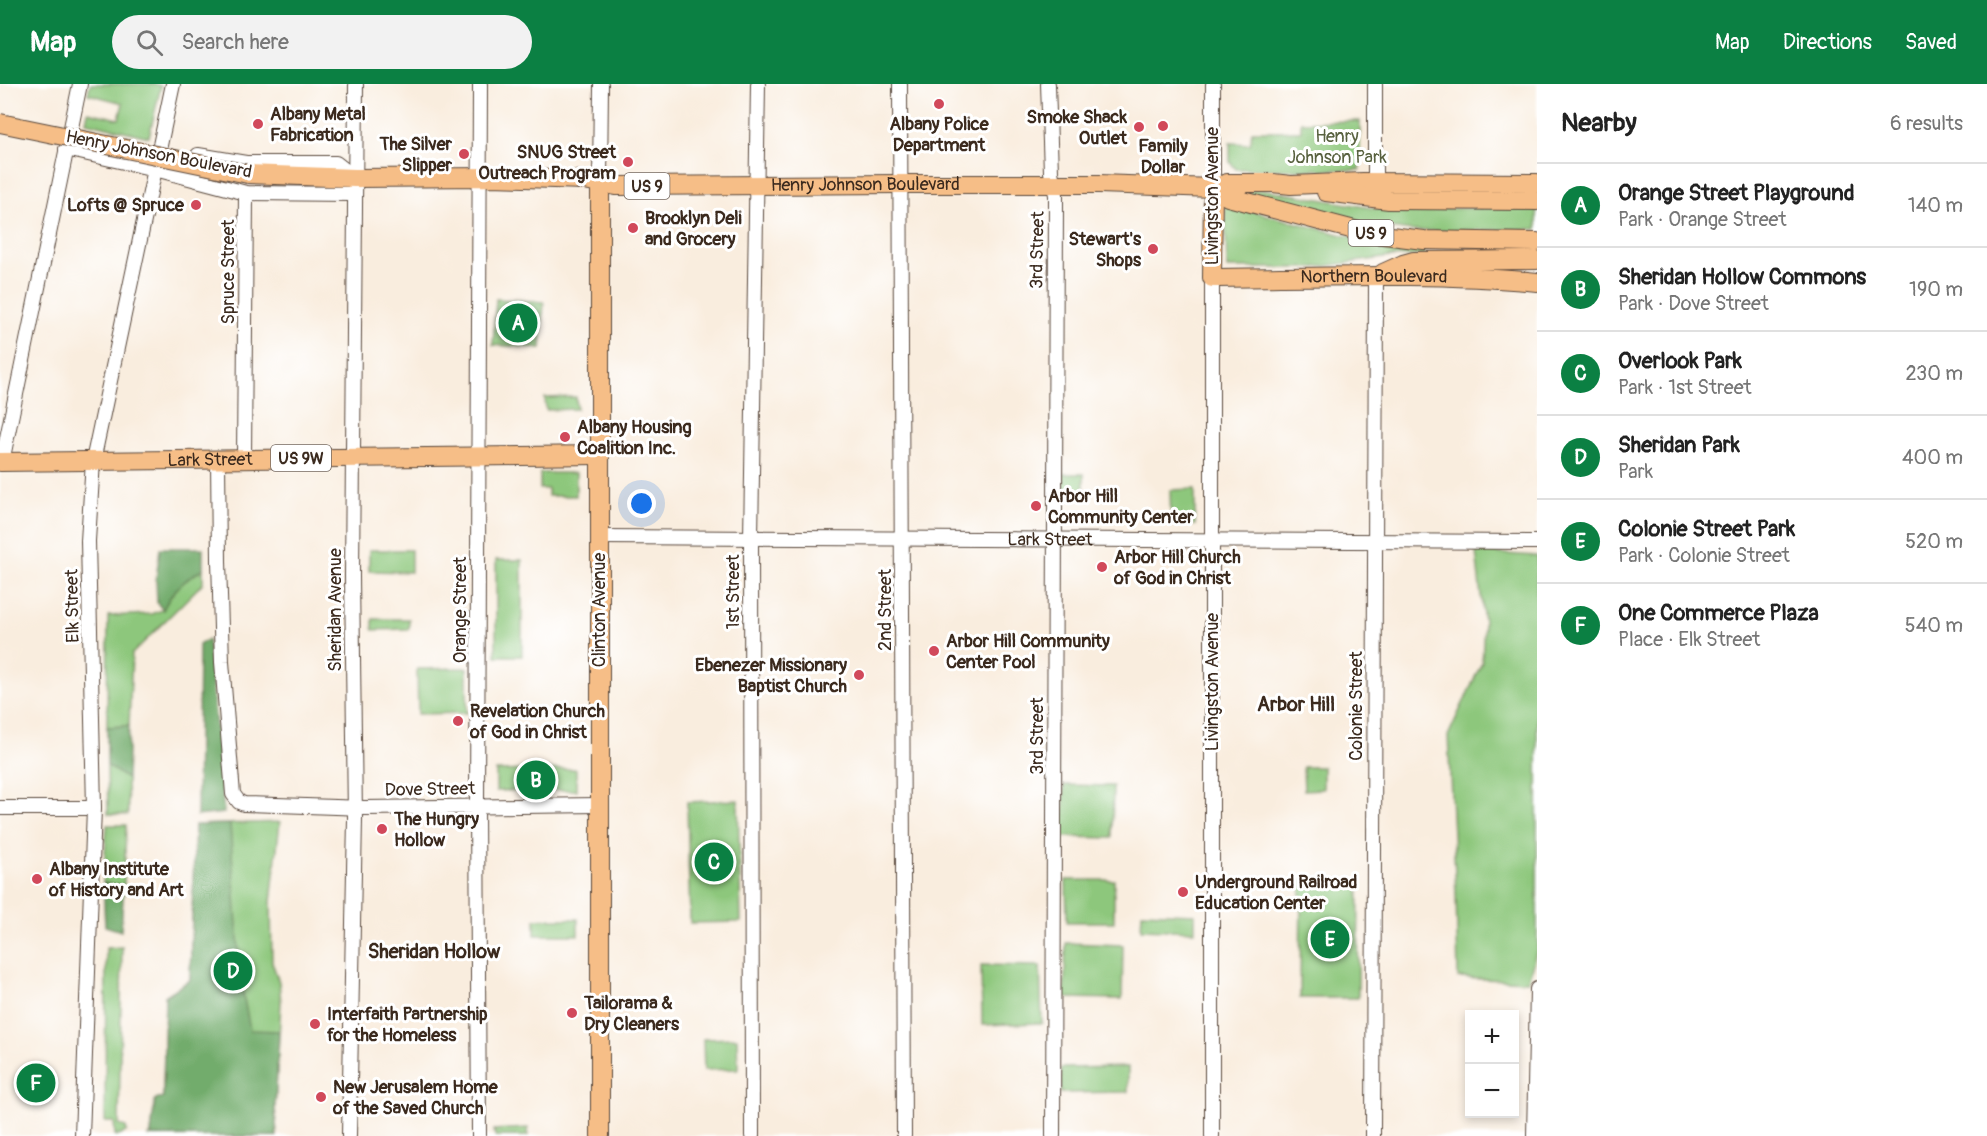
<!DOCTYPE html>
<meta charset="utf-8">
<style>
:root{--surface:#fff;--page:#f2f2f2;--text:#222;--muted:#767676;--line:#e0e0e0;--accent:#0b8043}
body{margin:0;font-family:Pangolin,sans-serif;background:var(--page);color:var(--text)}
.controls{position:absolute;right:18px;bottom:18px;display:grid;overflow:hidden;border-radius:0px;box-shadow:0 3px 9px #0003}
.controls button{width:54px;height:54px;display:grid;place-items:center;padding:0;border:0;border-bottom:2px solid var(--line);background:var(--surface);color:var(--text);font:30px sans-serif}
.you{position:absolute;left:642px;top:420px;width:21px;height:21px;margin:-15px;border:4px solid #fff;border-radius:50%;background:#1a73e8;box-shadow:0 0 0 9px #1a73e833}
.badge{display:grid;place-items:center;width:39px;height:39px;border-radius:50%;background:var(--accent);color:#fff;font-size:20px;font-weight:700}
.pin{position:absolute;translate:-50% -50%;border:3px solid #fff;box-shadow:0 2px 6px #0006}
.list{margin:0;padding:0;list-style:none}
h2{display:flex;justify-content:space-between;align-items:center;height:78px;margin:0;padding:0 24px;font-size:26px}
h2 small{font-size:20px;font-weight:400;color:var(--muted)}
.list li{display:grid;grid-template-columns:39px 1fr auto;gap:18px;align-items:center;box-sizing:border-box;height:84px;padding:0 24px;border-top:2px solid var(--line)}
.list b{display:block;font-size:22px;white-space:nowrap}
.list p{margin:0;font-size:20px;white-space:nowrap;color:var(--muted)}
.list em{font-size:20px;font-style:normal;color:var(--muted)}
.icon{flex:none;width:33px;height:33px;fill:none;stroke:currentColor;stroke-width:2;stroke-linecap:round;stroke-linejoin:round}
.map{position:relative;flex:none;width:1537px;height:1052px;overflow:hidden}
header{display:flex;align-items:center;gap:36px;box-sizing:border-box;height:84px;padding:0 30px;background:var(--accent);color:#fff}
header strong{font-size:28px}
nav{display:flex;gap:33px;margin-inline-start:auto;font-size:21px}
.search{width:420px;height:54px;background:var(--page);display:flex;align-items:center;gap:15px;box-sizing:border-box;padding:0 21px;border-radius:33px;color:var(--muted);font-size:22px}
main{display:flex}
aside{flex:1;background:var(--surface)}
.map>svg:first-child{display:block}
.green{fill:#8dc77c;stroke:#64784d;stroke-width:1.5}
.forest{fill:#72ac6c;stroke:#566b45;stroke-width:1.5}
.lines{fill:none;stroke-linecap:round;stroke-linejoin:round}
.minor-casing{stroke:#58473b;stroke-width:16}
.major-casing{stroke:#58473b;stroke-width:20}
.minor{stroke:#fff;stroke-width:14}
.major{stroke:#f6be87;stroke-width:18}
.major-bridge-casing{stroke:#58473b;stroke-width:20;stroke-linecap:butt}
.major-bridge{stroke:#f6be87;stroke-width:18}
.poi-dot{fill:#d1495b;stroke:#fff;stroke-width:2}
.labels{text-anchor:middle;stroke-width:6;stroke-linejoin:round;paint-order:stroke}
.shield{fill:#fff;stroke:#766a62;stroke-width:1.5}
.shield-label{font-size:16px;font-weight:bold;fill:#3b2a1e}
.poi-label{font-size:18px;font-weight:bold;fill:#3b2a1e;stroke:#fff;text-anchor:start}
.park-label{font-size:18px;fill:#58613f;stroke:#fff}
.street-label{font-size:18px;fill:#3b2a1e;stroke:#fff}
.neighbourhood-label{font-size:20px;font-weight:bold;fill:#3b2a1e;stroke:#fff}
</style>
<header>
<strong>Map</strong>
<div class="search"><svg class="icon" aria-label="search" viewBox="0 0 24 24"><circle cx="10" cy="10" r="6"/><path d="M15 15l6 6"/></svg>Search here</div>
<nav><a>Map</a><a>Directions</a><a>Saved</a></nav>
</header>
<main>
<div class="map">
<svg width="1537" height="1052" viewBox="0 0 1537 1052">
<rect width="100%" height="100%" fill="#fff"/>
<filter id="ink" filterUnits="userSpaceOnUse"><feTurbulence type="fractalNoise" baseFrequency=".0167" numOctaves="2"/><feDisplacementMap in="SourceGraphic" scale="12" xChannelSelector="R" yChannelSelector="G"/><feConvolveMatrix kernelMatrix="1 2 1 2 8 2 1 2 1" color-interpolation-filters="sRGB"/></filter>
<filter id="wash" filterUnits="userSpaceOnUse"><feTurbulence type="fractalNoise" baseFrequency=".008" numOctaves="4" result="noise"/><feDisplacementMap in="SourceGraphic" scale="24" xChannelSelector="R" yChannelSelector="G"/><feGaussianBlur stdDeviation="1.35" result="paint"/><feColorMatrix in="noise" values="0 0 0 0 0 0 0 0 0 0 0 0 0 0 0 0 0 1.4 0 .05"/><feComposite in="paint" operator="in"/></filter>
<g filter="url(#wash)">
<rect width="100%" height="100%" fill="#f9edde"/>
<g class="green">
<path d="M90,0H154L161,2L149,53L86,38L88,28L119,35L123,19L88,10Z"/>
<path d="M1360,37V86L1236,85L1230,78V59L1250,60L1252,47H1301V38Z"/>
<path d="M1231,106H1268L1377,125L1537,124V145L1412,147L1380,143Z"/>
<path d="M1225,120L1343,151L1424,168L1425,171L1391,173L1311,184H1227Z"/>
<path d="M496,215L544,218L541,264L493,261Z"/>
<path d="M576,313L577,325L546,326L545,314Z"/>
<path d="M540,389H576V412H548V405H540Z"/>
<path d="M1063,390H1084V408L1063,407Z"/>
<path d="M1195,405V441H1171L1170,406Z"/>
<path d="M369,466H411V488L369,487Z"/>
<path d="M1476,468L1537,472V865L1528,897L1458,894L1456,809L1448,652L1482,578L1484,539Z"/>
<rect x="496" y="476" width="26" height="96"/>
<path d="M203,485V499L132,570L129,642L107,643L108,532L151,530L162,526C172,506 184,496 203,485Z"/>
<path d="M373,535H409V545L373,546Z"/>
<path d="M467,584V629L418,630L417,585Z"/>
<path d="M107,681L127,695L128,731L108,730Z"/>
<path d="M1303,683H1323V705L1304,706Z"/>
<path d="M576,685V706L496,707V687Z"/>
<path d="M1064,701L1113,702L1112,754L1063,753Z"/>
<path d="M738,716L741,838L690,839L687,718Z"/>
<path d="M280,738L271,818L272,878L279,898L281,918L275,1024L277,1052H149L151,1050L155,1016L163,1014L165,912L190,896L195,741Z"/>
<path d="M107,741H126L124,801L103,799Z"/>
<path d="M1301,795L1359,796L1358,914H1300Z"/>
<path d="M1066,796H1114V838H1067Z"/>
<path d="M1142,828L1195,830V847L1141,845Z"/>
<rect x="535" y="835" width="43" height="16"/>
<path d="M1066,859L1123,861L1122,915L1064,914Z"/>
<path d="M122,863L119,1041L126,1043L127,1047L121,1051L115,1052L114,1038H105L106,864Z"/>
<path d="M981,881L1040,882L1042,939L982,941Z"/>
<path d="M737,954L738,985L704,986L703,955Z"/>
<path d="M1128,983V1008L1061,1009V984Z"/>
<path d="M528,1044V1052H495L494,1046Z"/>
</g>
<g class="forest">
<path d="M160,464H203V485C184,496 172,506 163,526L157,519L156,495Z"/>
<path d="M208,555L224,729L197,732L199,561Z"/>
<path d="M129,642L127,695L107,681V643Z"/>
<path d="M230,740L241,899L250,946L279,947L275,1024L277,1052H153L151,1050L155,1016L163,1014L165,912L190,896L195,741Z"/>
<path d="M103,799L124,801L121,847L105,842Z"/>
</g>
</g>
<g filter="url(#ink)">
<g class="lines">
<g class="minor-casing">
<g id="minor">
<path d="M900,0L904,1052"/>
<path d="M1048,0L1051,88L1056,111L1053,1052"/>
<path d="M66,65L155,85L246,109L354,110"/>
<path d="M198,71L246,79H336L355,94"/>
<path d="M1375,98V0"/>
<path d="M600,99L601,0"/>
<path d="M1213,104V0"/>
<path d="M218,376L219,477L222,578L233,710L239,718L244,720L365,724L600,721"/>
<path d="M244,376L246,109"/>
<path d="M2,378L80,0"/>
<path id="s1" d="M598,453L1537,458"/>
<path d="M0,724H94"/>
<path d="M82,1052L94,724L88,457L93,377L173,0"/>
<path d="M349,1052L355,734L352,492L356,0"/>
<path d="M479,1052L477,722L480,0"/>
<path d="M752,1052L751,455L758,0"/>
<path d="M1212,1052V194"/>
<path d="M1373,1052L1376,193"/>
<path d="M1534,1052L1537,905"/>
</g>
</g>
<g class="major-casing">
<g id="major">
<path id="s2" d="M248,90L355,94L490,93L584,96L616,102L899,100H1099L1213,104L1227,99H1273L1291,101L1363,98L1537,99"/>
<path id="s3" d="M1213,104L1212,194C1320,193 1429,188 1537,198"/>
<path d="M1213,104L1228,113L1366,149L1424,156L1537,158"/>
<path d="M1326,108L1389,116L1537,117"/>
<path d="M1383,189L1403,180L1414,177L1537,176"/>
<path id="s4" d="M0,378L599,371"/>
<path d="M600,1052V99"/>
</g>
</g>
<use href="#minor" class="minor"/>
<use href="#major" class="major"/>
<g class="major-bridge-casing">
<path id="major-bridge" d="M0,39L248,90"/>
</g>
<use href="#major-bridge" class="major-bridge"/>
</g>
</g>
<g class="poi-dot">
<circle cx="939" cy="20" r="6"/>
<circle cx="258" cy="40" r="6"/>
<circle cx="1163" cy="42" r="6"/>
<circle cx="1139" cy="43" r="6"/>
<circle cx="464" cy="70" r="6"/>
<circle cx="628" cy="78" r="6"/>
<circle cx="196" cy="121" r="6"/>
<circle cx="633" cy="144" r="6"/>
<circle cx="1153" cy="165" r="6"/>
<circle cx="565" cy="353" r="6"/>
<circle cx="1036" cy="422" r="6"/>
<circle cx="1102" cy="483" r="6"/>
<circle cx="934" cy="567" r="6"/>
<circle cx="859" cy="591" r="6"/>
<circle cx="458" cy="637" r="6"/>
<circle cx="382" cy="745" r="6"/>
<circle cx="37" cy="795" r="6"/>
<circle cx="1183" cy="808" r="6"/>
<circle cx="572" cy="929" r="6"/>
<circle cx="315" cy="940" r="6"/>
<circle cx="321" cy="1013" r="6"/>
</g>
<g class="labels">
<g class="shield">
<rect x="624.5" y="89" width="45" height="26" rx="4.5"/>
<rect x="1348.5" y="136" width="45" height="26" rx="4.5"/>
<rect x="271" y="361" width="60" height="26" rx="4.5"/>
</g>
<g class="shield-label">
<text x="647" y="108">US 9</text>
<text x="1371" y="155">US 9</text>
<text x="301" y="380">US 9W</text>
</g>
<g class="poi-label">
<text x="270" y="36">Albany Metal<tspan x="270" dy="21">Fabrication</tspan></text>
<text x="1127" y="39" text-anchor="end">Smoke Shack<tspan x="1127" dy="21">Outlet</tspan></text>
<text x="939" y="46" text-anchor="middle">Albany Police<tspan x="939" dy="21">Department</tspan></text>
<text x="452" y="66" text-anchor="end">The Silver<tspan x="452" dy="21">Slipper</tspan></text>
<text x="1163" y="68" text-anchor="middle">Family<tspan x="1163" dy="21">Dollar</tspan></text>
<text x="616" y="74" text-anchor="end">SNUG Street<tspan x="616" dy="21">Outreach Program</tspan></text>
<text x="184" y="127" text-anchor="end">Lofts @ Spruce</text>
<text x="645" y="140">Brooklyn Deli<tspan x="645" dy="21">and Grocery</tspan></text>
<text x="1141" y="161" text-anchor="end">Stewart's<tspan x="1141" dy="21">Shops</tspan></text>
<text x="577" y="349">Albany Housing<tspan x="577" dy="21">Coalition Inc.</tspan></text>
<text x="1048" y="418">Arbor Hill<tspan x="1048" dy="21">Community Center</tspan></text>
<text x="1114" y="479">Arbor Hill Church<tspan x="1114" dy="21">of God in Christ</tspan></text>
<text x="946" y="563">Arbor Hill Community<tspan x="946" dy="21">Center Pool</tspan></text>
<text x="847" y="587" text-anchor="end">Ebenezer Missionary<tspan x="847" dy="21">Baptist Church</tspan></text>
<text x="470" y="633">Revelation Church<tspan x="470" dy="21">of God in Christ</tspan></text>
<text x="394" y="741">The Hungry<tspan x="394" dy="21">Hollow</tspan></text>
<text x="49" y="791">Albany Institute<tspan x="49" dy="21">of History and Art</tspan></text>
<text x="1195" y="804">Underground Railroad<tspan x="1195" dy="21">Education Center</tspan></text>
<text x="584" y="925">Tailorama &amp;<tspan x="584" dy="21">Dry Cleaners</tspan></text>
<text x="327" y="936">Interfaith Partnership<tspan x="327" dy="21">for the Homeless</tspan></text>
<text x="333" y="1009">New Jerusalem Home<tspan x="333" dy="21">of the Saved Church</tspan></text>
</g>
<g class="park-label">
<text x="1337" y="58">Henry<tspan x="1337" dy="21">Johnson Park</tspan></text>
</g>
<g class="street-label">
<text transform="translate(159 70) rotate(11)" y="6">Henry Johnson Boulevard</text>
<text dy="6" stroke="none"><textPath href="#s2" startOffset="618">Henry Johnson Boulevard</textPath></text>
<text transform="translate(1212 112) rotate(-90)" y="6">Livingston Avenue</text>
<text transform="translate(1037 166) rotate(-89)" y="6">3rd Street</text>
<text transform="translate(228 188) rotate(-90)" y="6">Spruce Street</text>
<text dy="6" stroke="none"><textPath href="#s3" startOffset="252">Northern Boulevard</textPath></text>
<text dy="6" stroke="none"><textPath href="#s4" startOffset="210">Lark Street</textPath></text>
<text dy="6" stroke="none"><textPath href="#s1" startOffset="452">Lark Street</textPath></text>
<text transform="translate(733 508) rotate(-90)" y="6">1st Street</text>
<text transform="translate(72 522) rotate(-91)" y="6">Elk Street</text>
<text transform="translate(335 526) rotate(-90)" y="6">Sheridan Avenue</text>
<text transform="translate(460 526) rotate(-90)" y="6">Orange Street</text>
<text transform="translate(599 526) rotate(-90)" y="6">Clinton Avenue</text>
<text transform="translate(885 526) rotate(-90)" y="6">2nd Street</text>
<text transform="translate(1212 598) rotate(-90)" y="6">Livingston Avenue</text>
<text transform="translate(1356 622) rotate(-90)" y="6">Colonie Street</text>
<text transform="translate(1037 652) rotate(-90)" y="6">3rd Street</text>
<text transform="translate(430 705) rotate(-1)" y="6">Dove Street</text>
</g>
<g class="neighbourhood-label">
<text x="1296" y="627">Arbor Hill</text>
<text x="434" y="874">Sheridan Hollow</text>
</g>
</g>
</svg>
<div class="controls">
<button>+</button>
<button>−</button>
</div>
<div class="you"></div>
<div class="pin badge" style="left:518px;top:239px">A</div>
<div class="pin badge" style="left:536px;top:696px">B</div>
<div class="pin badge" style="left:714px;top:778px">C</div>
<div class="pin badge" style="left:233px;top:887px">D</div>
<div class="pin badge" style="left:1330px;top:855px">E</div>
<div class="pin badge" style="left:36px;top:999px">F</div>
</div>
<aside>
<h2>Nearby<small>6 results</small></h2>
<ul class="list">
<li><span class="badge">A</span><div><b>Orange Street Playground</b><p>Park · Orange Street</p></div><em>140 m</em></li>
<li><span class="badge">B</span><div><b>Sheridan Hollow Commons</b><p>Park · Dove Street</p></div><em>190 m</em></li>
<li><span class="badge">C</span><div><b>Overlook Park</b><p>Park · 1st Street</p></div><em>230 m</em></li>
<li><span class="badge">D</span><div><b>Sheridan Park</b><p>Park</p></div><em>400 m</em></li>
<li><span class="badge">E</span><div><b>Colonie Street Park</b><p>Park · Colonie Street</p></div><em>520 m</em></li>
<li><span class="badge">F</span><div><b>One Commerce Plaza</b><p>Place · Elk Street</p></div><em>540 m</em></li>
</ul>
</aside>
</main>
